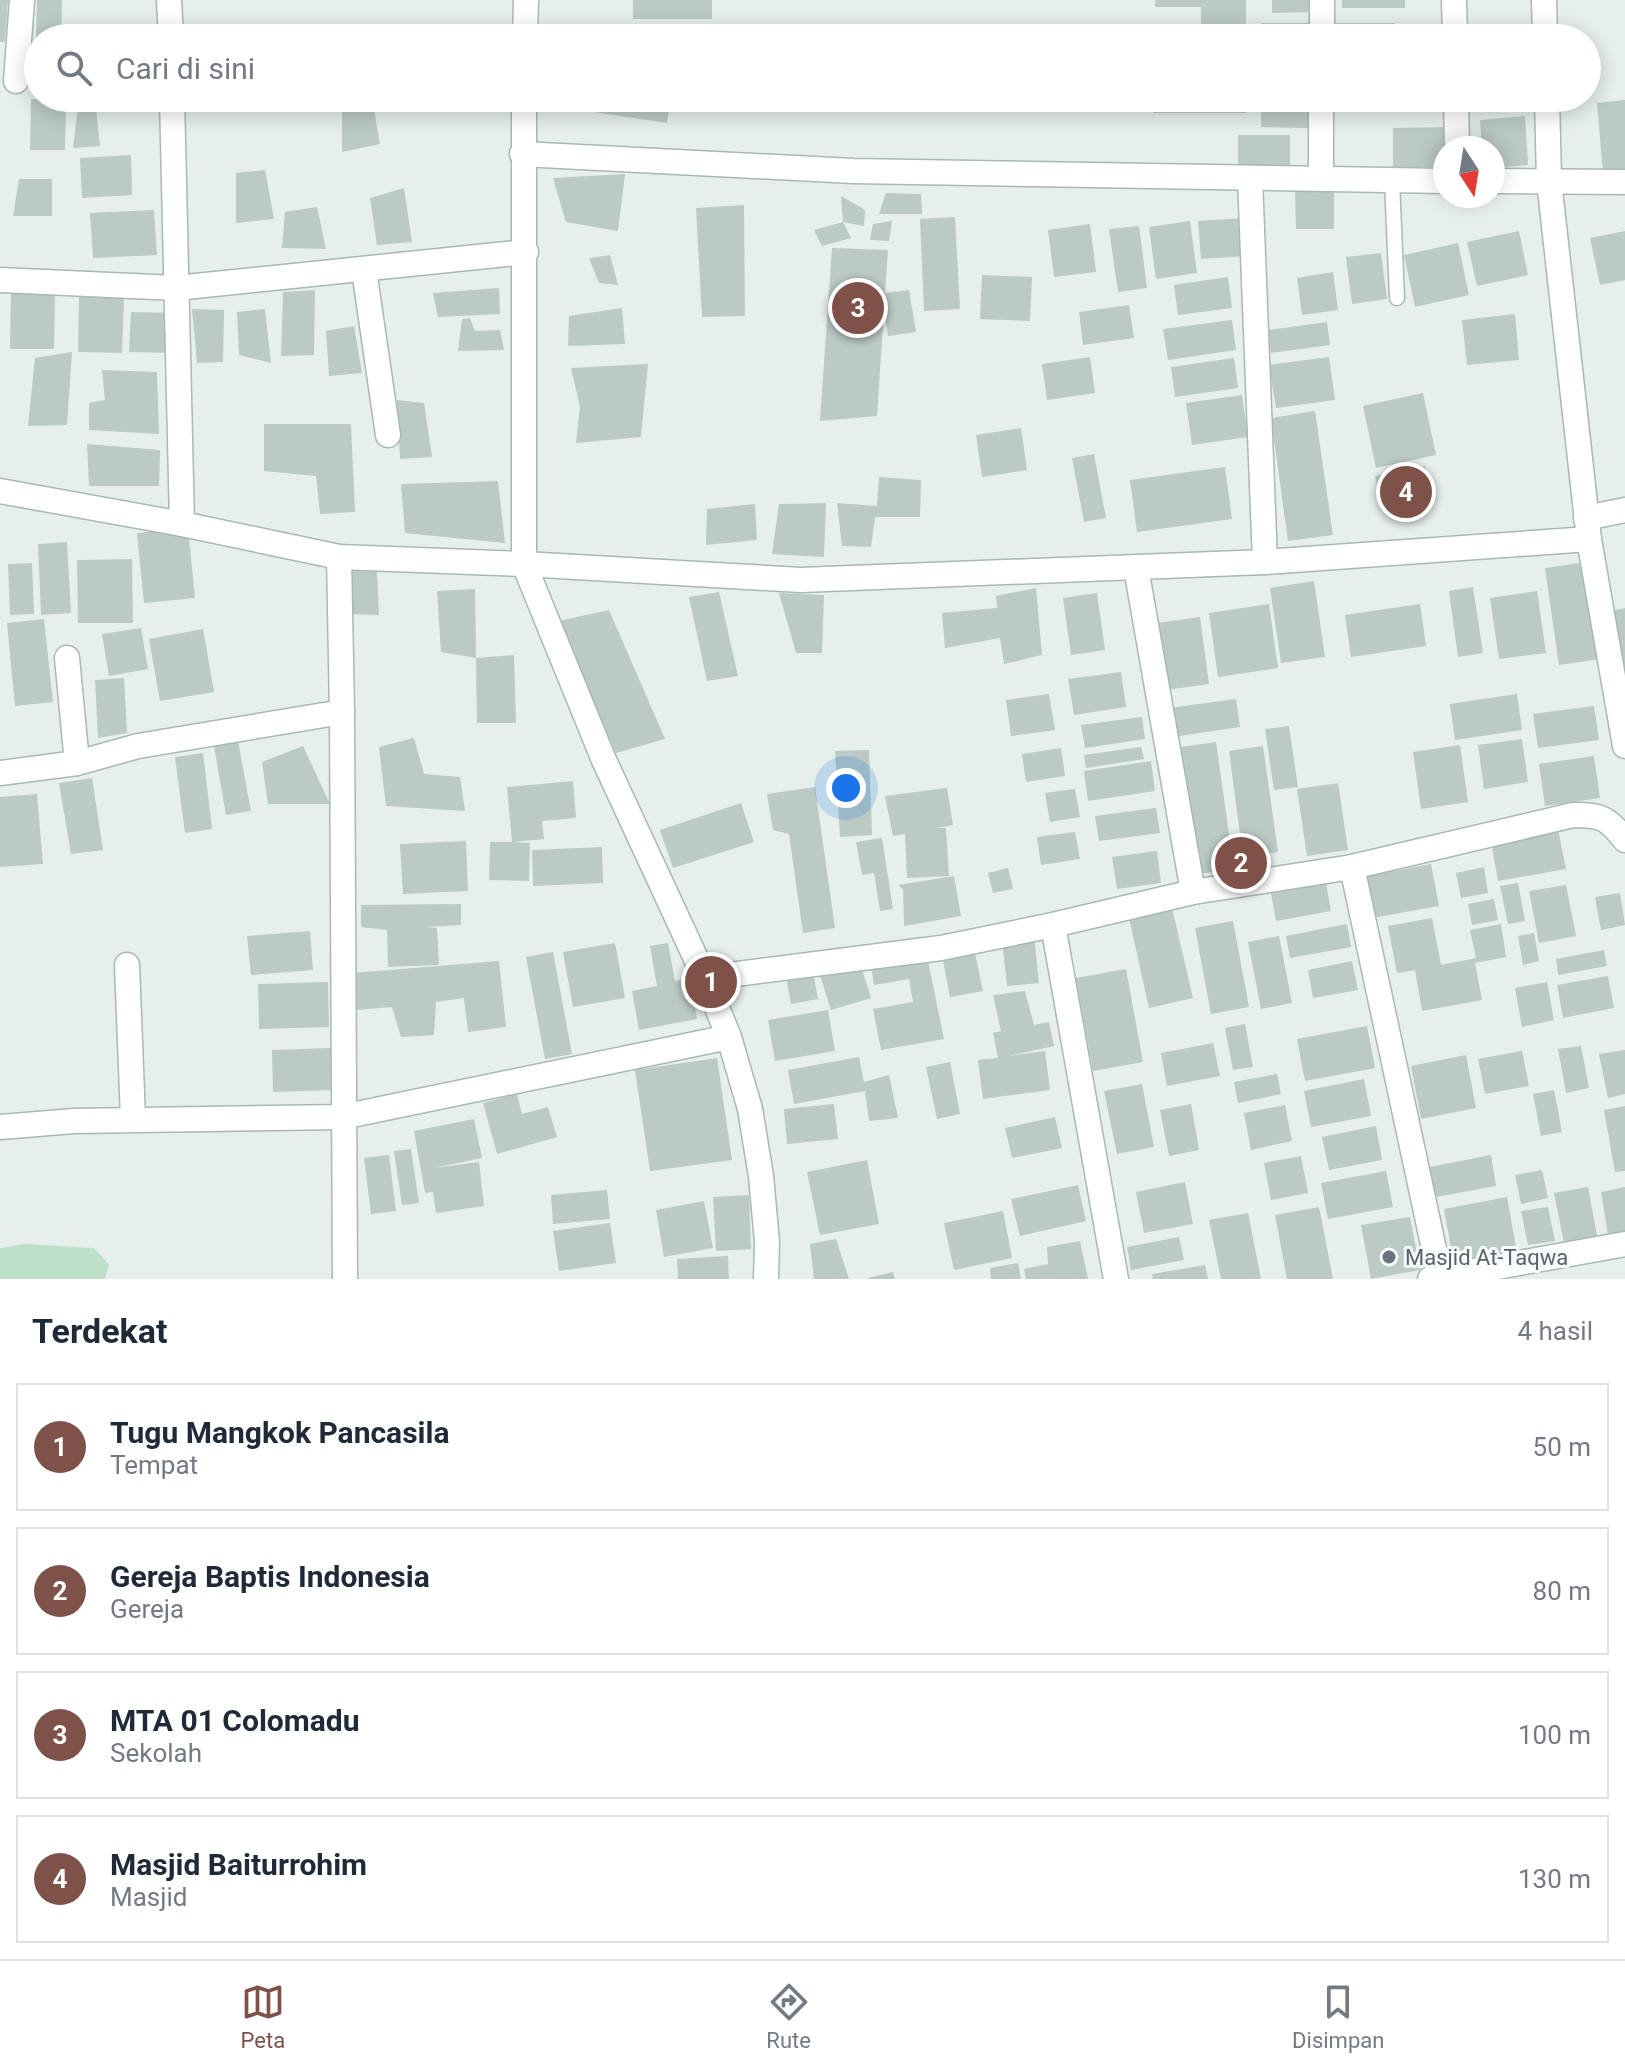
<!DOCTYPE html>
<html lang="id">
<style>
:root{--surface:#fff;--page:#f6f6f7;--text:#1f2937;--muted:#747a83;--line:#e0e1e3;--accent:#7f5249}
body{margin:0;font-family:Roboto,sans-serif;background:var(--page);color:var(--text)}
.compass{position:absolute;left:1433px;top:136px;width:72px;height:72px;border-radius:50%;background:var(--surface);box-shadow:0 4px 20px #0003;rotate:168deg}
.you{position:absolute;left:846px;top:788px;width:28px;height:28px;margin:-20px;border:6px solid #fff;border-radius:50%;background:#1a73e8;box-shadow:0 0 0 12px #1a73e833}
.badge{display:grid;place-items:center;width:52px;height:52px;border-radius:50%;background:var(--accent);color:#fff;font-size:26px;font-weight:700}
.pin{position:absolute;translate:-50% -50%;border:4px solid #fff;box-shadow:0 2px 8px #0006}
.list{margin:0;padding:0;list-style:none}
h2{display:flex;justify-content:space-between;align-items:center;height:104px;margin:0;padding:0 32px;font-size:34px}
h2 small{font-size:26px;font-weight:400;color:var(--muted)}
.list li{display:grid;grid-template-columns:52px 1fr auto;gap:24px;align-items:center;box-sizing:border-box;height:128px;margin:0 16px 16px;padding:0 16px;border:2px solid var(--line);border-radius:0px}
.list b{display:block;font-size:30px;white-space:nowrap}
.list p{margin:0;font-size:26px;white-space:nowrap;color:var(--muted)}
.list em{font-size:26px;font-style:normal;color:var(--muted)}
.icon{flex:none;width:44px;height:44px;fill:none;stroke:currentColor;stroke-width:2;stroke-linecap:round;stroke-linejoin:round}
.map{position:relative;flex:none;width:1625px;height:1279px;overflow:hidden}
.search{position:absolute;background:var(--surface);box-shadow:0 4px 20px #0003;left:24px;right:24px;top:24px;height:88px;display:flex;align-items:center;gap:20px;box-sizing:border-box;padding:0 28px;border-radius:44px;color:var(--muted);font-size:30px}
.sheet{height:680px;background:var(--surface)}
nav{display:flex;justify-content:space-around;align-items:center;box-sizing:border-box;height:112px;border-top:2px solid var(--line);background:var(--surface);font-size:22px;color:var(--muted)}
nav a{display:grid;justify-items:center;gap:4px}
nav .on{color:var(--accent)}
.map>svg:first-child{display:block}
.green{fill:#bfe0c8}
.building{fill:#bbcac4}
.lines{fill:none;stroke-linecap:round;stroke-linejoin:round}
.service-casing{stroke:#a8b8b2;stroke-width:17}
.minor-casing{stroke:#a8b8b2;stroke-width:27}
.service{stroke:#fff;stroke-width:14}
.minor{stroke:#fff;stroke-width:24}
.worship-dot{fill:#6b7280;stroke:#f7fbf9;stroke-width:3}
.labels{text-anchor:middle;stroke-width:6;stroke-linejoin:round;paint-order:stroke}
.worship-label{font-size:22px;fill:#5b616d;stroke:#f7fbf9;text-anchor:start}
</style>
<div class="map">
<svg width="1625" height="1279" viewBox="0 0 1625 1279">
<rect width="100%" height="100%" fill="#e6efeb"/>
<path class="green" d="M25,1244L94,1248L109,1265L105,1279H0V1248Z"/>
<g class="building">
<path d="M0,0H8L5,42H0Z"/>
<path d="M37,0H62L61,38H36Z"/>
<rect x="633" y="0" width="79" height="19"/>
<path d="M1155,0H1246V38H1201V7H1155Z"/>
<path d="M1272,0H1317V12L1272,13Z"/>
<rect x="1342" y="0" width="63" height="8"/>
<rect x="1261" y="23" width="52" height="15"/>
<rect x="1336" y="23" width="59" height="15"/>
<path d="M79,98H95L100,146L73,148Z"/>
<path d="M372,98L380,144L342,152V107Z"/>
<path d="M588,98H671L667,123L587,111Z"/>
<rect x="1153" y="98" width="93" height="15"/>
<path d="M1261,98H1309V128L1261,127Z"/>
<rect x="1402" y="98" width="46" height="7"/>
<path d="M31,99L66,100L65,150H30Z"/>
<path d="M1625,100V172L1603,174L1597,103Z"/>
<path d="M1525,116L1528,165L1493,168V148H1482L1480,120Z"/>
<path d="M1446,127L1445,167H1393V128Z"/>
<rect x="1238" y="135" width="52" height="36"/>
<path d="M131,155L132,195L82,198L80,158Z"/>
<path d="M265,170L274,219L236,223V173Z"/>
<path d="M625,174L618,231L566,222L553,178Z"/>
<path d="M19,179H52V216H13Z"/>
<path d="M404,188L412,242L377,245L370,198Z"/>
<path d="M1334,188V229H1296L1295,189Z"/>
<path d="M886,193L921,194L922,214H879Z"/>
<path d="M841,196L865,210L864,226L843,222Z"/>
<path d="M744,205L745,316L702,317L696,208Z"/>
<path d="M317,207L326,249L282,248L285,212Z"/>
<path d="M154,210L157,255L93,258L90,213Z"/>
<path d="M955,217L960,309L924,311L920,219Z"/>
<path d="M1244,218L1246,256L1201,259L1198,221Z"/>
<path d="M892,221L889,241L870,240L873,224Z"/>
<path d="M1190,221L1197,273L1156,279L1149,227Z"/>
<path d="M843,222L851,238L822,246L814,230Z"/>
<path d="M1090,224L1096,272L1054,277L1048,230Z"/>
<path d="M1139,226L1147,288L1118,292L1109,229Z"/>
<path d="M1519,231L1528,275L1477,286L1467,242Z"/>
<path d="M1625,231V280L1600,285L1590,238Z"/>
<path d="M1458,243L1469,295L1415,307L1404,255Z"/>
<path d="M832,248L888,250L885,293L909,290L916,332L888,336L884,310L877,416L820,421Z"/>
<path d="M1381,253L1387,299L1352,304L1346,257Z"/>
<path d="M610,255L618,285L599,283L589,258Z"/>
<path d="M1333,272L1338,310L1302,315L1297,278Z"/>
<path d="M982,275L1032,277L1030,321L980,319Z"/>
<path d="M1228,277L1232,308L1178,315L1174,285Z"/>
<path d="M499,288L500,314L438,317L433,293Z"/>
<path d="M315,290L314,355L281,356L283,292Z"/>
<path d="M11,291L55,292L54,349H10Z"/>
<path d="M79,296L124,297L122,353L78,352Z"/>
<path d="M1129,305L1134,338L1083,345L1079,312Z"/>
<path d="M622,308L625,344L568,346L569,316Z"/>
<path d="M192,309L224,310L223,362L197,363Z"/>
<path d="M265,309L271,363L239,355L237,312Z"/>
<path d="M131,312L171,313L170,353L129,352Z"/>
<path d="M1515,314L1519,360L1467,365L1462,320Z"/>
<path d="M470,318L475,331L500,330L504,350L458,351L462,319Z"/>
<path d="M1232,320L1236,350L1168,360L1163,329Z"/>
<path d="M1327,322L1330,345L1271,353L1268,330Z"/>
<path d="M354,326L362,373L329,376L326,331Z"/>
<path d="M72,352L67,425L28,426L35,358Z"/>
<path d="M1090,357L1095,393L1047,400L1042,364Z"/>
<path d="M1329,357L1335,400L1276,408L1269,365Z"/>
<path d="M1234,358L1238,388L1175,397L1171,367Z"/>
<path d="M648,364L641,437L576,443L580,407L571,368Z"/>
<path d="M102,370L157,372L159,434L89,430V403L105,400Z"/>
<path d="M1423,393L1436,455L1376,468L1363,406Z"/>
<path d="M1242,395L1248,437L1192,445L1186,403Z"/>
<path d="M397,400L424,403L432,457L400,459Z"/>
<path d="M1315,411L1333,535L1288,541L1271,418Z"/>
<path d="M264,424H351L355,512L320,514L316,476L264,471Z"/>
<path d="M1021,428L1027,470L982,477L976,435Z"/>
<path d="M87,444L160,450L159,486H89Z"/>
<path d="M1094,454L1106,518L1084,522L1072,458Z"/>
<path d="M1425,466L1433,500L1383,511L1375,476Z"/>
<path d="M1225,467L1232,519L1137,532L1130,480Z"/>
<path d="M879,477L921,480L920,517H875L871,547L842,546L837,503L877,506Z"/>
<path d="M498,481L505,543L405,533L401,484Z"/>
<path d="M826,503L824,557L772,554L779,504Z"/>
<path d="M755,504L757,540L706,545L707,509Z"/>
<path d="M188,528L195,598L144,603L137,533Z"/>
<path d="M67,542L71,613L41,615L38,544Z"/>
<path d="M132,559L133,623H78L77,560Z"/>
<path d="M1587,562L1601,659L1559,665L1545,568Z"/>
<path d="M32,563L34,614L10,615L8,564Z"/>
<path d="M340,570L377,572L379,615L343,614Z"/>
<path d="M1314,581L1325,657L1281,663L1270,588Z"/>
<path d="M1473,587L1483,653L1458,657L1449,591Z"/>
<path d="M1036,588L1042,655L1004,664L1000,638L945,648L942,613L997,608L996,596Z"/>
<path d="M475,589L476,658L441,652L437,591Z"/>
<path d="M1537,591L1546,653L1499,659L1490,598Z"/>
<path d="M719,592L738,676L707,681L689,597Z"/>
<path d="M779,593L824,595L822,653H796Z"/>
<path d="M1097,593L1105,650L1071,655L1063,598Z"/>
<path d="M1269,604L1278,668L1218,677L1209,613Z"/>
<path d="M1420,604L1426,646L1351,657L1345,615Z"/>
<path d="M1625,608V670H1624L1611,611Z"/>
<path d="M609,610L665,739L616,753L559,621Z"/>
<path d="M1200,617L1209,684L1166,690L1157,623Z"/>
<path d="M44,619L53,702L15,706L7,623Z"/>
<path d="M141,628L148,669L109,676L102,634Z"/>
<path d="M203,629L214,692L160,701L149,639Z"/>
<path d="M514,655L516,723H477L476,658Z"/>
<path d="M1121,672L1126,707L1074,715L1068,679Z"/>
<path d="M124,678L127,733L98,738L95,680Z"/>
<path d="M1049,694L1055,730L1011,736L1006,700Z"/>
<path d="M1517,694L1522,730L1455,740L1450,704Z"/>
<path d="M1236,699L1240,727L1173,737L1169,708Z"/>
<path d="M1594,706L1599,740L1538,748L1533,714Z"/>
<path d="M1142,717L1145,739L1085,748L1081,725Z"/>
<path d="M1289,726L1298,787L1274,790L1265,729Z"/>
<path d="M414,738L424,774L460,777L465,811L386,806L379,747Z"/>
<path d="M1522,739L1528,782L1484,789L1478,745Z"/>
<path d="M238,741L251,811L226,815L214,746Z"/>
<path d="M1216,742L1234,869L1199,874L1181,747Z"/>
<path d="M1460,745L1468,802L1421,809L1413,752Z"/>
<path d="M303,746L330,804H268L262,762Z"/>
<path d="M1263,746L1278,852L1243,857L1229,751Z"/>
<path d="M1141,747L1144,759L1086,768L1084,755Z"/>
<path d="M1061,748L1065,776L1026,782L1022,754Z"/>
<path d="M869,750L872,835L840,837L835,751Z"/>
<path d="M203,753L212,829L185,833L175,757Z"/>
<path d="M1594,756L1600,798L1545,806L1539,764Z"/>
<path d="M1151,761L1155,791L1088,801L1084,771Z"/>
<path d="M92,778L103,850L71,854L59,783Z"/>
<path d="M573,781L576,818L542,821L544,839L512,842L530,843L529,881L489,880L490,842H512L507,787Z"/>
<path d="M1338,783L1348,850L1307,856L1297,789Z"/>
<path d="M815,787L835,928L803,933L789,834L773,830L767,794Z"/>
<path d="M947,788L953,825L936,828H946L949,876L907,878L905,834L893,836L885,796Z"/>
<path d="M1075,789L1080,817L1050,822L1045,793Z"/>
<path d="M37,794L43,864L0,867V797Z"/>
<path d="M741,803L754,842L673,868L660,830Z"/>
<path d="M1156,808L1160,833L1099,841L1095,816Z"/>
<path d="M1558,829L1566,869L1498,881L1491,841Z"/>
<path d="M1075,832L1080,859L1041,865L1037,837Z"/>
<path d="M882,838L893,909L880,911L874,873L862,875L856,842Z"/>
<path d="M466,841L468,891L403,894L400,844Z"/>
<path d="M602,847L603,883L533,886L532,850Z"/>
<path d="M1157,851L1161,883L1117,889L1112,857Z"/>
<path d="M1431,864L1439,906L1372,918L1363,877Z"/>
<path d="M1484,867L1488,893L1461,898L1456,873Z"/>
<path d="M1008,868L1013,889L993,893L988,873Z"/>
<path d="M954,876L961,916L904,926L903,889L898,885Z"/>
<path d="M1326,883L1331,911L1276,921L1271,893Z"/>
<path d="M1518,883L1525,921L1508,924L1500,886Z"/>
<path d="M1566,885L1576,936L1539,943L1529,891Z"/>
<path d="M1620,893L1625,925L1601,930L1595,897Z"/>
<path d="M1494,899L1498,920L1472,925L1468,904Z"/>
<path d="M461,904V925L426,927L437,928L439,965L388,967L387,930L361,927V905Z"/>
<path d="M1172,908L1193,998L1149,1008L1129,918Z"/>
<path d="M1432,918L1441,965L1476,958L1470,930L1501,924L1506,957L1475,963L1482,1000L1422,1011L1415,970L1397,973L1388,926Z"/>
<path d="M1233,921L1249,1007L1211,1014L1195,928Z"/>
<path d="M1347,924L1351,947L1290,958L1286,936Z"/>
<path d="M310,931L313,970L251,975L247,936Z"/>
<path d="M1534,933L1539,961L1523,965L1518,936Z"/>
<path d="M1034,935L1039,983L1007,986L1002,940Z"/>
<path d="M1279,936L1292,1003L1261,1009L1248,942Z"/>
<path d="M615,943L625,998L573,1007L563,952Z"/>
<path d="M668,943L675,981L690,978L697,1019L639,1030L632,991L657,986L650,946Z"/>
<path d="M973,944L983,991L950,997L941,950Z"/>
<path d="M1604,950L1607,966L1558,975L1556,959Z"/>
<path d="M926,951L944,1039L881,1050L873,1009L913,1002L909,979L874,985L870,961Z"/>
<path d="M553,952L572,1054L545,1059L526,957Z"/>
<path d="M859,960L871,998L831,1010L819,972Z"/>
<path d="M499,961L506,1027L468,1032L464,998L436,1002L434,1035L401,1037L392,1007L356,1010L353,973Z"/>
<path d="M1352,961L1358,990L1313,998L1308,970Z"/>
<path d="M812,966L818,999L791,1004L785,971Z"/>
<path d="M1126,969L1143,1062L1093,1071L1076,978Z"/>
<path d="M1608,976L1614,1008L1563,1018L1557,985Z"/>
<path d="M328,982L329,1027L259,1029L258,984Z"/>
<path d="M1547,982L1554,1020L1522,1027L1515,988Z"/>
<path d="M1025,991L1034,1025L1049,1022L1054,1046L1009,1056L1045,1051L1050,1090L983,1099L978,1060L998,1058L993,1033L1001,1031L993,995Z"/>
<path d="M828,1010L835,1051L775,1061L768,1020Z"/>
<path d="M1245,1024L1253,1067L1233,1070L1225,1028Z"/>
<path d="M1367,1026L1375,1068L1305,1081L1297,1039Z"/>
<path d="M1213,1043L1220,1076L1167,1086L1161,1053Z"/>
<path d="M1581,1046L1589,1088L1566,1093L1558,1049Z"/>
<path d="M332,1048L334,1090L273,1092L272,1050Z"/>
<path d="M1625,1050V1094L1608,1098L1599,1054Z"/>
<path d="M1522,1051L1529,1086L1485,1094L1478,1059Z"/>
<path d="M1466,1055L1476,1108L1421,1119L1411,1066Z"/>
<path d="M859,1057L864,1082L889,1075L898,1118L869,1121L865,1091L794,1104L788,1070Z"/>
<path d="M717,1058L732,1160L650,1171L635,1070Z"/>
<path d="M950,1062L960,1114L937,1119L926,1067Z"/>
<path d="M1277,1074L1281,1094L1238,1103L1234,1082Z"/>
<path d="M1364,1079L1371,1116L1311,1127L1304,1091Z"/>
<path d="M1142,1084L1154,1147L1117,1154L1104,1091Z"/>
<path d="M1554,1090L1562,1132L1541,1136L1533,1094Z"/>
<path d="M517,1094L522,1114L548,1107L557,1137L497,1154L483,1103Z"/>
<path d="M834,1104L838,1139L787,1144L784,1109Z"/>
<path d="M1191,1104L1199,1150L1169,1156L1160,1110Z"/>
<path d="M1285,1105L1292,1141L1251,1150L1244,1113Z"/>
<path d="M1625,1106V1171L1615,1172L1604,1110Z"/>
<path d="M1055,1117L1062,1148L1012,1158L1005,1128Z"/>
<path d="M474,1119L482,1158L433,1168L479,1162L484,1206L436,1213L433,1192L425,1193L414,1131Z"/>
<path d="M1376,1126L1382,1160L1329,1170L1322,1137Z"/>
<path d="M411,1149L419,1203L402,1205L394,1151Z"/>
<path d="M389,1155L396,1211L371,1214L364,1158Z"/>
<path d="M1491,1155L1496,1186L1436,1197L1430,1167Z"/>
<path d="M1301,1156L1308,1193L1271,1200L1264,1163Z"/>
<path d="M867,1160L879,1224L820,1235L807,1172Z"/>
<path d="M1542,1170L1548,1198L1521,1204L1515,1175Z"/>
<path d="M1386,1171L1393,1207L1328,1219L1321,1183Z"/>
<path d="M1185,1182L1193,1224L1144,1233L1136,1192Z"/>
<path d="M1078,1185L1086,1221L1020,1236L1011,1199Z"/>
<path d="M1588,1187L1598,1241L1565,1248L1554,1193Z"/>
<path d="M1625,1187V1238L1609,1241L1601,1192Z"/>
<path d="M607,1190L610,1219L553,1224L551,1195Z"/>
<path d="M749,1195L751,1249L716,1251L713,1197Z"/>
<path d="M1507,1197L1518,1258L1455,1270L1444,1209Z"/>
<path d="M704,1201L713,1248L664,1257L656,1210Z"/>
<path d="M1319,1207L1333,1279H1287L1275,1215Z"/>
<path d="M1548,1207L1555,1241L1528,1245L1521,1211Z"/>
<path d="M1003,1211L1012,1258L954,1270L944,1223Z"/>
<path d="M1248,1213L1261,1279H1221L1209,1220Z"/>
<path d="M1410,1217L1420,1270L1371,1279L1361,1225Z"/>
<path d="M610,1223L616,1263L559,1271L553,1231Z"/>
<path d="M1179,1237L1184,1260L1131,1270L1127,1247Z"/>
<path d="M836,1239L849,1279H814L810,1244Z"/>
<path d="M1080,1241L1088,1279H1026L1024,1269L1048,1264L1047,1247Z"/>
<path d="M728,1256L729,1279H678L677,1259Z"/>
<path d="M1018,1263L1021,1279H991L990,1268Z"/>
<path d="M1205,1265L1208,1279H1153L1152,1274Z"/>
<path d="M893,1272L895,1279H868V1278Z"/>
</g>
<g class="lines">
<g class="service-casing">
<path id="service" d="M1392,181L1397,298"/>
</g>
<g class="minor-casing">
<g id="minor">
<path d="M169,0L171,38"/>
<path d="M1454,0L1455,38"/>
<path d="M1544,0L1545,38"/>
<path d="M525,38L526,0"/>
<path d="M1322,38V0"/>
<path d="M16,81L22,0"/>
<path d="M172,98L182,524"/>
<path d="M524,98V564L603,758L705,978L729,1037L750,1109L761,1176L767,1242L766,1279"/>
<path d="M1456,98L1457,148"/>
<path d="M1547,98L1549,181L1589,539"/>
<path d="M522,154L853,171L1445,181"/>
<path d="M1250,178L1265,562"/>
<path d="M1321,179V98"/>
<path d="M1493,181L1625,182"/>
<path d="M364,270L388,435"/>
<path d="M0,280L176,288L526,252"/>
<path d="M0,491L182,524L339,557L524,564L801,580L1265,562L1589,539L1625,746"/>
<path d="M1586,518L1625,510"/>
<path d="M1136,568L1193,892"/>
<path d="M67,658L77,763"/>
<path d="M342,712L345,1279"/>
<path d="M0,773L77,763L138,746L342,712L339,557"/>
<path d="M1352,867L1440,1277"/>
<path d="M1053,925L1116,1279"/>
<path d="M127,965L133,1119"/>
<path d="M705,978L941,948L1053,925L1193,892L1352,867L1573,815C1601,815 1607,817 1625,840"/>
<path d="M0,1127L74,1121L342,1117L729,1037"/>
<path d="M1430,1279L1625,1244"/>
</g>
</g>
<use href="#service" class="service"/>
<use href="#minor" class="minor"/>
</g>
<circle class="worship-dot" cx="1389" cy="1257" r="8"/>
<g class="labels">
<g class="worship-label">
<text x="1405" y="1265">Masjid At-Taqwa</text>
</g>
</g>
</svg>
<svg class="compass" viewBox="-18 -18 36 36"><path d="M0-13l5 13h-10z" fill="#e53935"/><path d="M0 13l5-13h-10z" fill="#747a83"/></svg>
<div class="you"></div>
<div class="pin badge" style="left:711px;top:982px">1</div>
<div class="pin badge" style="left:1241px;top:863px">2</div>
<div class="pin badge" style="left:858px;top:308px">3</div>
<div class="pin badge" style="left:1406px;top:492px">4</div>
<div class="search"><svg class="icon" aria-label="search" viewBox="0 0 24 24"><circle cx="10" cy="10" r="6"/><path d="M15 15l6 6"/></svg>Cari di sini</div>
</div>
<section class="sheet">
<h2>Terdekat<small>4 hasil</small></h2>
<ul class="list">
<li><span class="badge">1</span><div><b>Tugu Mangkok Pancasila</b><p>Tempat</p></div><em>50 m</em></li>
<li><span class="badge">2</span><div><b>Gereja Baptis Indonesia</b><p>Gereja</p></div><em>80 m</em></li>
<li><span class="badge">3</span><div><b>MTA 01 Colomadu</b><p>Sekolah</p></div><em>100 m</em></li>
<li><span class="badge">4</span><div><b>Masjid Baiturrohim</b><p>Masjid</p></div><em>130 m</em></li>
</ul>
</section>
<nav>
<a class="on"><svg class="icon" aria-label="map" viewBox="0 0 24 24"><path d="M3 6l6-2 6 2 6-2v14l-6 2-6-2-6 2zM9 4v14M15 6v14"/></svg>Peta</a>
<a><svg class="icon" aria-label="directions" viewBox="0 0 24 24"><path d="M12 3l9 9-9 9-9-9zM9 14v-3h6M13 9l2 2-2 2"/></svg>Rute</a>
<a><svg class="icon" aria-label="saved" viewBox="0 0 24 24"><path d="M7 4h10v16l-5-4-5 4z"/></svg>Disimpan</a>
</nav>
